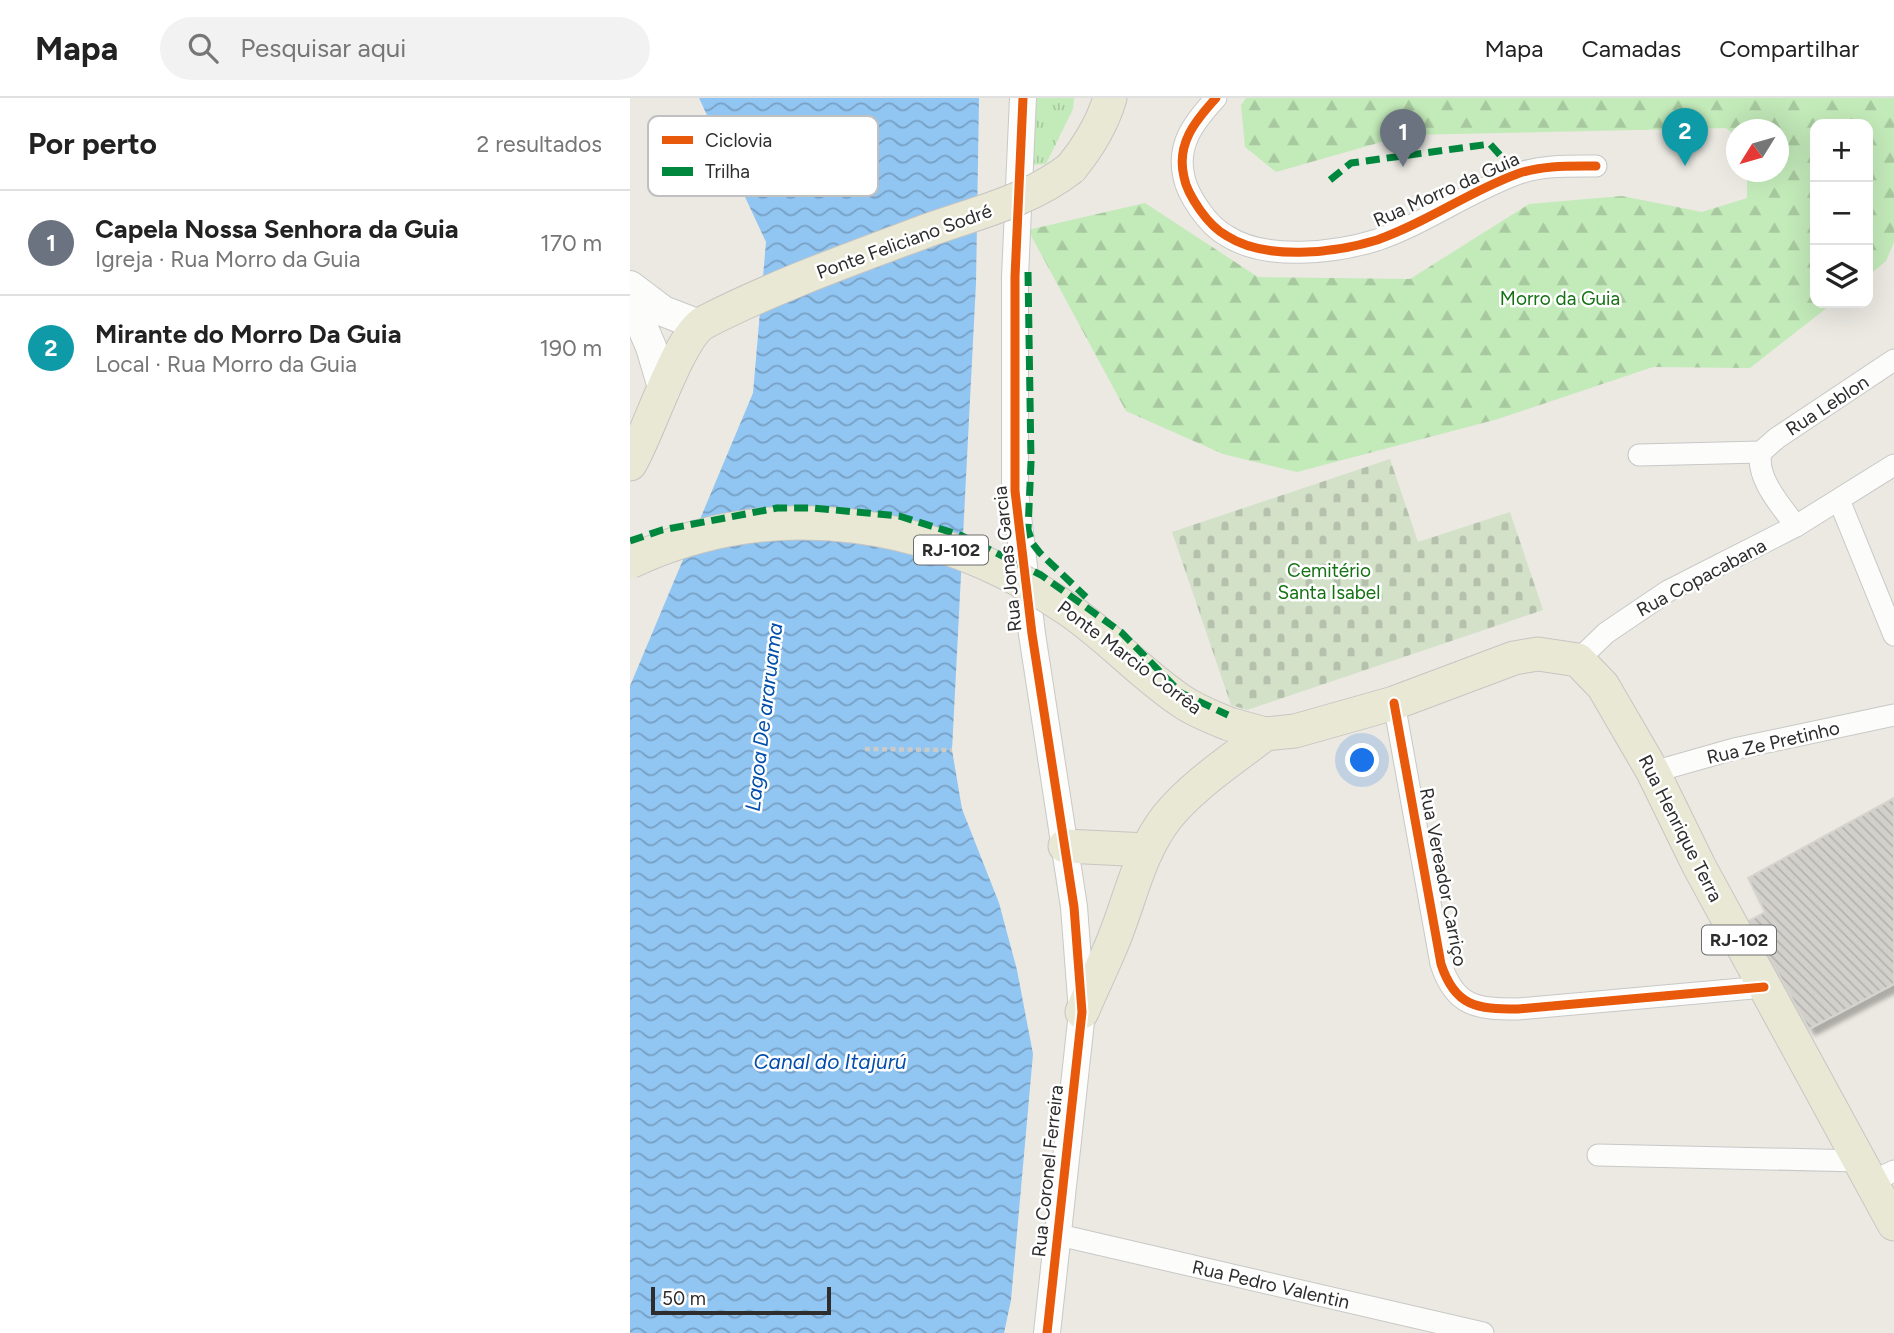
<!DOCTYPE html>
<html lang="pt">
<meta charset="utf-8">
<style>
:root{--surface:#fff;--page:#f2f2f2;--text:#222;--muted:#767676;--line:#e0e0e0;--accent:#0f766e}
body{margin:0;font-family:Figtree,sans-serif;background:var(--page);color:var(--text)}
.controls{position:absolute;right:21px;top:21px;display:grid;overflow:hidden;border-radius:14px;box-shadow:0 7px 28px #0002}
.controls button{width:63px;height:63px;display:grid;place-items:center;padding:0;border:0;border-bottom:2px solid var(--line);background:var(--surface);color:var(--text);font:35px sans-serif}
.compass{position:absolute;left:1096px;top:21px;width:63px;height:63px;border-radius:50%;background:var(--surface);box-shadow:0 7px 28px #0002;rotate:233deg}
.scale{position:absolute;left:21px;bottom:18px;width:180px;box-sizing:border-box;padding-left:7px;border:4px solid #2d2d2d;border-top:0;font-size:19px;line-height:24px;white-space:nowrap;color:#2d2d2d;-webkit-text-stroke:5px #fff;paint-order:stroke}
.you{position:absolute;left:733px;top:663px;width:24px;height:24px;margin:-18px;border:5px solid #fff;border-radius:50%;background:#1a73e8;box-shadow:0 0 0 10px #1a73e833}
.badge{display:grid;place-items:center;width:46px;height:46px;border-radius:50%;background:var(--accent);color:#fff;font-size:23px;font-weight:700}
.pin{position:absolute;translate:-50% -58px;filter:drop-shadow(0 2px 4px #0008)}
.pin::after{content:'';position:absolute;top:37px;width:24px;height:21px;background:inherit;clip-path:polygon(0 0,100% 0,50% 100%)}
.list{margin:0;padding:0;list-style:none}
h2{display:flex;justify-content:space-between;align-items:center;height:91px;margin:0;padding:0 28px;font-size:30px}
h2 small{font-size:23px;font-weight:400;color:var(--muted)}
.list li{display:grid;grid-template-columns:46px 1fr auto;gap:21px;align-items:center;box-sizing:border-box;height:105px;padding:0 28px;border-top:2px solid var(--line)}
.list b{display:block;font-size:26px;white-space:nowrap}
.list p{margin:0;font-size:23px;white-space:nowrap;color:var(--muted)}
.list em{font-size:23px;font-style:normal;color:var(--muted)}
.icon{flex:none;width:38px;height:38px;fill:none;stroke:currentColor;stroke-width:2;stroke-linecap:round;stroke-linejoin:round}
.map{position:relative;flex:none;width:1264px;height:1235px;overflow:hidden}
header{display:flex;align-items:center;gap:42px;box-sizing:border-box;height:98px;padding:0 35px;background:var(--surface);border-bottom:2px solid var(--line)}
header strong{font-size:33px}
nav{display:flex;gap:38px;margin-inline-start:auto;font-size:24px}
.search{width:490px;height:63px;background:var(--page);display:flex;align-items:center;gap:18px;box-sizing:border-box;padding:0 24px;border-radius:38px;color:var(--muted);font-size:26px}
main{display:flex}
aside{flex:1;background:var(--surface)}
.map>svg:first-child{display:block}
.grass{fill:url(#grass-tufts)}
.forest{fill:url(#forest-firs)}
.cemetery{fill:url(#cemetery-stones)}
.water{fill:url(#water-waves)}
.building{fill:url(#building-back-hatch);stroke:#d6d4ce;stroke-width:2;filter:url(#shadow)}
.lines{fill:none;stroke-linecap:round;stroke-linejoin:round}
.minor-casing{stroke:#c8c8c7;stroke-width:23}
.tertiary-casing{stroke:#c8c8c7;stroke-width:28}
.secondary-casing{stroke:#c8c8c7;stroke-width:32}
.primary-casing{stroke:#c6c5c3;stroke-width:35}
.path{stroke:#cacac9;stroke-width:4.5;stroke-dasharray:5 3.5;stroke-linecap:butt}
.minor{stroke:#fcfcfb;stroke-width:21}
.tertiary{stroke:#fcfcfb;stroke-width:26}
.secondary{stroke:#fcfcfb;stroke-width:30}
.primary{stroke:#e8e8d4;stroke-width:33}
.primary-bridge-casing{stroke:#c6c5c3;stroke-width:35;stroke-linecap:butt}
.primary-bridge{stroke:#e8e8d4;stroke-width:33}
.quiet{stroke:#00873e;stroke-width:7;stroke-dasharray:14 7;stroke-linecap:butt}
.cycleway-casing{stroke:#fff;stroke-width:13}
.cycleway{stroke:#e8590c;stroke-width:9}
.labels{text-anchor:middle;stroke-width:5;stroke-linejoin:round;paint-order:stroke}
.shield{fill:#fff;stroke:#6c6c6c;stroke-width:2}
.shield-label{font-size:18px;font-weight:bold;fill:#2d2d2d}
.street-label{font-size:19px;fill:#2d2d2d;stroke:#fff}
.park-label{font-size:19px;fill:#147214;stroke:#fff}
.water-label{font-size:21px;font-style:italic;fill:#024eac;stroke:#fff}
.key{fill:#fff;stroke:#c0c0c0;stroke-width:2}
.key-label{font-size:19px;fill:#2d2d2d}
</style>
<header>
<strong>Mapa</strong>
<div class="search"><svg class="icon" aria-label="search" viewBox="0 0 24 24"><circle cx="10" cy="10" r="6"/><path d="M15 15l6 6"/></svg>Pesquisar aqui</div>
<nav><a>Mapa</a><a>Camadas</a><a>Compartilhar</a></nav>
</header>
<main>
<aside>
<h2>Por perto<small>2 resultados</small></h2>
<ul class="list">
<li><span class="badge" style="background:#6b7280">1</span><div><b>Capela Nossa Senhora da Guia</b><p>Igreja · Rua Morro da Guia</p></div><em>170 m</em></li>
<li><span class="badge" style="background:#0f9aa8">2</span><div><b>Mirante do Morro Da Guia</b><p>Local · Rua Morro da Guia</p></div><em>190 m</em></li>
</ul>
</aside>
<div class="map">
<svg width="1264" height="1235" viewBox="0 0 1264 1235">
<defs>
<pattern id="grass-tufts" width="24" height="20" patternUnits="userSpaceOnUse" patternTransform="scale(1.75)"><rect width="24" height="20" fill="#c3eab9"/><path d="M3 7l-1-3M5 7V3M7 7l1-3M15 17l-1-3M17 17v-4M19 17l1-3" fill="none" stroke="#a8c99f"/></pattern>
<pattern id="forest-firs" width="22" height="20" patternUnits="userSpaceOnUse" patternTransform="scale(1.75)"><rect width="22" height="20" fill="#c3eab9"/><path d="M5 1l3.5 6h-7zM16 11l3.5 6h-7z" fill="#a8c99f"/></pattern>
<pattern id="cemetery-stones" width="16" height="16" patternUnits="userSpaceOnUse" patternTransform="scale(1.75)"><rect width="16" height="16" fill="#d3e1c9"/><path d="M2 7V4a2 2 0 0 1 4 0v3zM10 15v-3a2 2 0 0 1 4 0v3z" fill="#b5c1ad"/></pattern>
<pattern id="water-waves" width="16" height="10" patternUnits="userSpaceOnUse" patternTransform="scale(1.75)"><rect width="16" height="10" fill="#91c5f2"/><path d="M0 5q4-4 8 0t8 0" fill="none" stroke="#77a0c4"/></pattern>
<pattern id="building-back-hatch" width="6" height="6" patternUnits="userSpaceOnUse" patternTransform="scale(1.75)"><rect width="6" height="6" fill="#d2d0cb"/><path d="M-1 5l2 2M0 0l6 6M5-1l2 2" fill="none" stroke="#b5b3af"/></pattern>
<filter id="shadow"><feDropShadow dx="6" dy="6" stdDeviation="2" flood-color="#0004"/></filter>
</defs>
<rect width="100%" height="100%" fill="#ebe9e2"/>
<path class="grass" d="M403,0H444L443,11L416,66L399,67Z"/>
<path class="forest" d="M616,0H1264V144L1256,163L1238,178V26H1185V205H1203L1120,270L1023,269L868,321L667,374L593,356L496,313L398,132L515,105L628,179L780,181L899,106L992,98L1072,114L1117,100V74H1148V32H1106V38L1096,30L776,37L646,74L615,49L611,7Z"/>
<path class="cemetery" d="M760,361L788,444L880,414L913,512L617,612L601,607L542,434Z"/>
<path class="water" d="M69,0H349L346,185L322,652L332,711L369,805L387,872L403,956L381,1202L374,1235H0V588L123,295L136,144Z"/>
<path class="building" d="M1264,700V886L1179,931L1119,823L1135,814L1118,780Z"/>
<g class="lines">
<g class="minor-casing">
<g id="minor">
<path d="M586,0C565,23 546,46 554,79C556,91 563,102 570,112C577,122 586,132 597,138C636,163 705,155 747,142C796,125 838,94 887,76C912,67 939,68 966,68"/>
<path d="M1131,354L1147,340L1264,262"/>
<path d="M1131,354C1125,380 1152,409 1166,428"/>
<path d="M1009,357L1131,354"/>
<path d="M1209,402L1264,537"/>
<path d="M948,562L976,535L1038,493L1166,428L1264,367"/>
<path d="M764,605L811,866C825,909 847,911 888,911L1134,889"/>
<path d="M1023,674L1104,651L1264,617"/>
<path d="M968,1057L1230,1063"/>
<path d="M1241,1084L1264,1073"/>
<path d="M429,1137L853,1235"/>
</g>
</g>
<g class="tertiary-casing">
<path id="tertiary" d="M393,0L385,179V393L402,536L444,809L452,914L417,1235"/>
</g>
<g class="secondary-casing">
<g id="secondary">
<path d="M0,188L33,213L69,227"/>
<path d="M0,200L21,249L34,293"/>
</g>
</g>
<g class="primary-casing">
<g id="primary">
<path d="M441,70C459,48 472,27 480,0"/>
<path d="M0,366C19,335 48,238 75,224"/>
<path d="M599,626L635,636L665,633L764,605L884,560L908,556L948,562L973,588L1023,674L1069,768L1264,1126"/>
<path d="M435,748L517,752"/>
<path d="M452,914C462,890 474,866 484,841C501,799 509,755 537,719C564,686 602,662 635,636"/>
</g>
</g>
<path class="path" d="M235,651L322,652"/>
<use href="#minor" class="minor"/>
<use href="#tertiary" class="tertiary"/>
<use href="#secondary" class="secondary"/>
<use href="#primary" class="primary"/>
<g class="primary-bridge-casing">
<g id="primary-bridge">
<path d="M75,224C145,188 221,161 296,133C346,115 399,103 441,70"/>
<path d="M0,464C148,394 307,423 439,512C480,540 514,579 556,606C569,614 584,620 599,626"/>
</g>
</g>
<use href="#primary-bridge" class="primary-bridge"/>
<g class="quiet">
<path d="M700,82L721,65L860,46L887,76"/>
<path d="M398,174L401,364L398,432L403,446L410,455L456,499"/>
<path d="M0,443L32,432L147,410H183L269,418L330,437L411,477L491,534L551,595L598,617"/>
</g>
<g class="cycleway-casing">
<g id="cycleway">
<path d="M393,0L385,179V393L402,536L444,809L452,914L417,1235"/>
<path d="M586,0C565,23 546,46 554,79C556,91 563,102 570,112C577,122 586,132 597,138C636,163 705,155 747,142C796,125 838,94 887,76C912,67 939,68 966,68"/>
<path d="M764,605L811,866C825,909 847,911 888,911L1134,889"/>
</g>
</g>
<use href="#cycleway" class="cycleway"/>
</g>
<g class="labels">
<g class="shield">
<rect x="284" y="437.5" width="74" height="29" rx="5"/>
<rect x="1072" y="827.5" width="74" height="29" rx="5"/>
</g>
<g class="shield-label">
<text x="321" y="458">RJ-102</text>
<text x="1109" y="848">RJ-102</text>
</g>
<g class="street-label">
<text transform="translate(816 91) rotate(-24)" y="7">Rua Morro da Guia</text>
<text transform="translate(274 143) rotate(-20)" y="7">Ponte Feliciano Sodré</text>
<text transform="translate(1197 307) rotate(-33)" y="7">Rua Leblon</text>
<text transform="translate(377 461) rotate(-96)" y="7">Rua Jonas Garcia</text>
<text transform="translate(1071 479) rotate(-28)" y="7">Rua Copacabana</text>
<text transform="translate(500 559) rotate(37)" y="7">Ponte Marcio Corrêa</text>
<text transform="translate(1143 644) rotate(-13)" y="7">Rua Ze Pretinho</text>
<text transform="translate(1051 730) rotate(63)" y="7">Rua Henrique Terra</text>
<text transform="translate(814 779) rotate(79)" y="7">Rua Vereador Carriço</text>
<text transform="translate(417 1073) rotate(-84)" y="7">Rua Coronel Ferreira</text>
<text transform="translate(641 1186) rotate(13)" y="7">Rua Pedro Valentin</text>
</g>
<g class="park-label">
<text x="930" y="207">Morro da Guia</text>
<text x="699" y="479">Cemitério<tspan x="699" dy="22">Santa Isabel</tspan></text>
</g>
<g class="water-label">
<text transform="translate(134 619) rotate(-83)" y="7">Lagoa De araruama</text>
<text x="200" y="971">Canal do Itajurú</text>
</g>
</g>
<rect x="18" y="18" width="230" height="80" rx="10" class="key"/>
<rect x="32" y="38" width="31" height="8" fill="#e8590c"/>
<rect x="32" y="69" width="31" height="9" fill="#00873e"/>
<g class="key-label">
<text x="75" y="49">Ciclovia</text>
<text x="75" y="80">Trilha</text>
</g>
</svg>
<div class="controls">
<button>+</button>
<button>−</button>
<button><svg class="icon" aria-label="layers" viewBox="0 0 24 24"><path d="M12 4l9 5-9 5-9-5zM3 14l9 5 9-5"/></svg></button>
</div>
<svg class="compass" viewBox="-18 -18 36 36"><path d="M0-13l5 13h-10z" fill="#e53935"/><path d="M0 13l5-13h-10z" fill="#767676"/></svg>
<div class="scale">50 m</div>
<div class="you"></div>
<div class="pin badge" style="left:773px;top:69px;background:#6b7280">1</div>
<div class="pin badge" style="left:1055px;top:68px;background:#0f9aa8">2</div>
</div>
</main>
